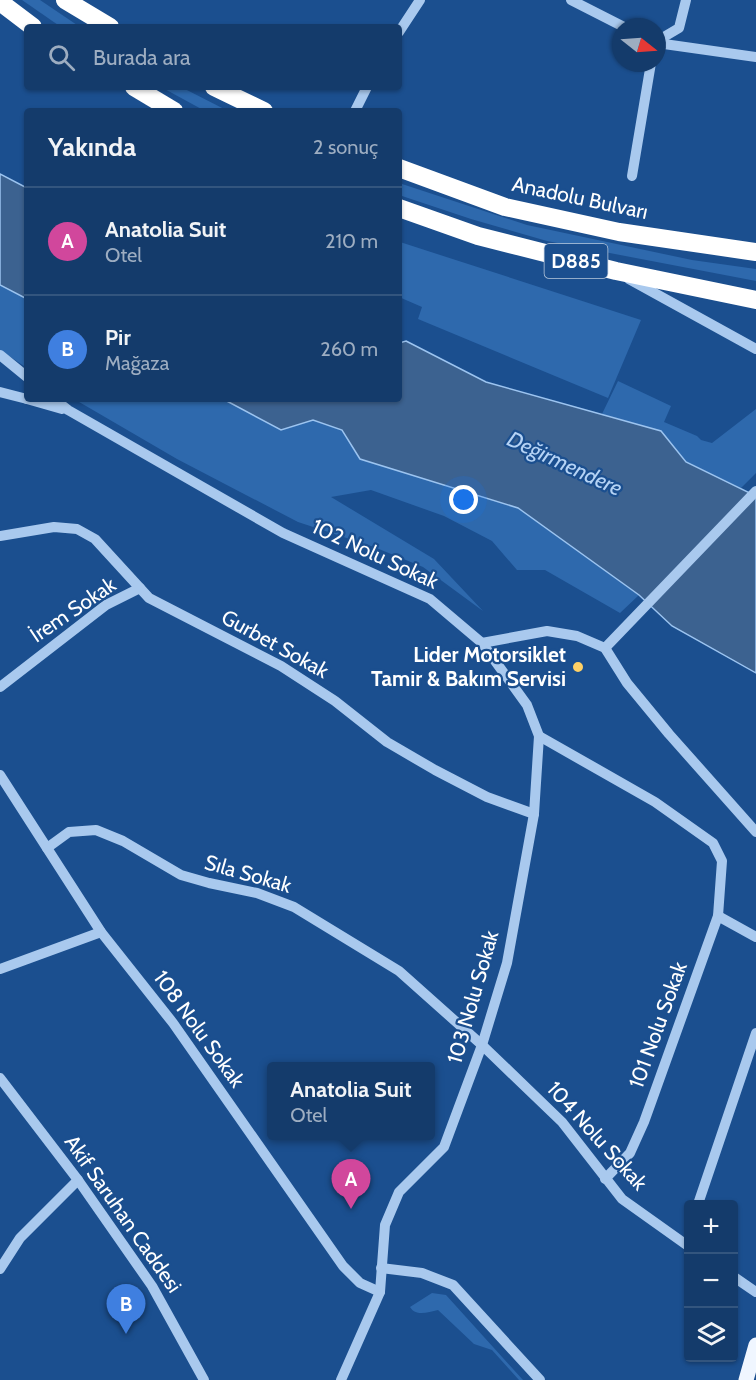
<!DOCTYPE html>
<html lang="tr">
<meta charset="utf-8">
<style>
:root{--surface:#143b6b;--page:#1d4271;--text:#f1f3f6;--muted:#9dadc1;--line:#33557e;--accent:#90b9f0}
body{margin:0;font-family:Cabin,sans-serif;background:var(--page);color:var(--text)}
.controls{position:absolute;right:18px;bottom:18px;display:grid;overflow:hidden;border-radius:6px;box-shadow:0 2px 4px #0004}
.controls button{width:54px;height:54px;display:grid;place-items:center;padding:0;border:0;border-bottom:2px solid var(--line);background:var(--surface);color:var(--text);font:30px sans-serif}
.compass{position:absolute;left:612px;top:18px;width:54px;height:54px;border-radius:50%;background:var(--surface);box-shadow:0 2px 4px #0004;rotate:107deg}
.you{position:absolute;left:464px;top:500px;width:21px;height:21px;margin:-15px;border:4px solid #fff;border-radius:50%;background:#1a73e8;box-shadow:0 0 0 9px #1a73e833}
.badge{display:grid;place-items:center;width:39px;height:39px;border-radius:50%;background:var(--accent);color:#fff;font-size:20px;font-weight:700}
.pin{position:absolute;translate:-50% -50px;filter:drop-shadow(0 2px 3px #0008)}
.pin::after{content:'';position:absolute;top:32px;width:21px;height:18px;background:inherit;clip-path:polygon(0 0,100% 0,50% 100%)}
.popup{position:absolute;left:267px;top:1062px;width:168px;height:78px;box-sizing:border-box;display:grid;place-content:center;border-radius:6px;background:var(--surface);filter:drop-shadow(0 2px 4px #0005);font-size:20px;white-space:nowrap;color:var(--muted)}
.popup b{font-size:22px;color:var(--text)}
.popup::after{content:'';position:absolute;left:50%;top:100%;margin-left:-12px;border:12px solid transparent;border-top-color:var(--surface)}
.list{margin:0;padding:0;list-style:none}
h2{display:flex;justify-content:space-between;align-items:center;height:78px;margin:0;padding:0 24px;font-size:26px}
h2 small{font-size:20px;font-weight:400;color:var(--muted)}
.list li{display:grid;grid-template-columns:39px 1fr auto;gap:18px;align-items:center;box-sizing:border-box;height:108px;padding:0 24px;border-top:2px solid var(--line)}
.list b{display:block;font-size:22px;white-space:nowrap}
.list p{margin:0;font-size:20px;white-space:nowrap;color:var(--muted)}
.list em{font-size:20px;font-style:normal;color:var(--muted)}
.icon{flex:none;width:33px;height:33px;fill:none;stroke:currentColor;stroke-width:2;stroke-linecap:round;stroke-linejoin:round}
.map{position:relative;flex:none;width:756px;height:1380px;overflow:hidden}
.search{position:absolute;background:var(--surface);box-shadow:0 2px 4px #0004;left:24px;top:24px;width:378px;height:66px;display:flex;align-items:center;gap:15px;box-sizing:border-box;padding:0 21px;border-radius:6px;color:var(--muted);font-size:22px}
.panel{position:absolute;background:var(--surface);box-shadow:0 2px 4px #0004;left:24px;top:108px;width:378px;height:294px;border-radius:6px}
.map>svg:first-child{display:block}
.green{fill:#2e69ad}
.water{fill:#3c6290;stroke:#9cc4f0;stroke-width:1.5}
.lines{fill:none;stroke-linecap:round;stroke-linejoin:round}
.minor{stroke:#a9c9ee;stroke-width:10}
.major{stroke:#f0f6ff;stroke-width:15}
.highway{stroke:#fff;stroke-width:18}
.poi-dot{fill:#ffd166;stroke:#1b4f8f;stroke-width:2}
.labels{text-anchor:middle;stroke-width:4.5;stroke-linejoin:round;paint-order:stroke}
.shield{fill:#1b4f8f;stroke:#bbcadd;stroke-width:1.5}
.shield-label{font-size:20px;font-weight:bold;fill:#fff}
.street-label{font-size:21px;fill:#fff;stroke:#1b4f8f}
.poi-label{font-size:21px;font-weight:bold;fill:#fff;stroke:#1b4f8f;text-anchor:end}
.water-label{font-size:22px;font-style:italic;fill:#b5d3f5;stroke:#1b4f8f}
</style>
<div class="map">
<svg width="756" height="1380" viewBox="0 0 756 1380">
<rect width="100%" height="100%" fill="#1b4f8f"/>
<g class="green">
<path d="M22,0H40L80,27H61Z"/>
<path d="M161,87H181L228,111H205Z"/>
<path d="M399,183L527,225L692,260L756,269V281L547,241L471,219L399,195Z"/>
<path d="M400,242L641,320L608,398L418,319L422,307L399,297Z"/>
<path d="M0,285L27,299V368L0,350Z"/>
<path d="M618,381L671,406L664,422L697,436L701,440L712,443L756,409V473L741,488L686,462L661,431L602,414Z"/>
<path d="M74,399H223L281,430L313,420L342,430L360,459L518,508L639,595L620,613L545,570H517L492,541L444,516L371,490L331,497L434,559L483,611L423,567L374,547L298,522L177,459Z"/>
<path d="M432,1293L446,1295L523,1380H519L492,1350L474,1344L438,1310C428,1312 416,1317 410,1307Z"/>
</g>
<g class="water">
<path d="M0,174L27,188V299L0,285Z"/>
<path d="M406,341L486,382L661,431L686,462L756,496V673L672,626L639,595L518,508L360,459L342,430L313,420L281,430L223,399H399V343Z"/>
</g>
<g class="lines">
<g class="minor">
<path d="M571,0L624,27"/>
<path d="M399,32L420,0"/>
<path d="M657,41L679,28L686,0"/>
<path d="M657,43L756,57"/>
<path d="M355,111L367,87"/>
<path d="M632,176L651,63"/>
<path d="M629,279L756,349"/>
<path d="M0,355L27,377"/>
<path d="M0,392L27,399"/>
<path d="M27,399L62,409"/>
<path d="M54,399L68,410L283,533L430,599L482,643L527,705L539,736L534,814L507,963L482,1045L444,1147L399,1192L385,1225L380,1292L341,1380"/>
<path d="M0,536L54,527L77,529L95,539L149,598L281,666L335,701L387,742L435,770L487,797L534,814"/>
<path d="M482,643L547,631L577,636L605,648L627,683L669,734L756,832"/>
<path d="M605,648L756,491"/>
<path d="M0,687L106,605L140,588"/>
<path d="M539,736L655,802L713,843L722,861L718,916"/>
<path d="M0,775L101,932L173,1023L343,1266L360,1283L380,1292"/>
<path d="M47,848L69,832L96,830L123,841L181,875L209,883L257,893L294,907L399,971L482,1045L562,1122L622,1199L688,1246"/>
<path d="M0,969L101,932"/>
<path d="M0,1078L78,1180L152,1286L204,1380"/>
<path d="M605,1179L630,1153L644,1122L718,916L756,937"/>
<path d="M698,1204L756,1033"/>
<path d="M381,1268L422,1273L453,1285L540,1380"/>
<path d="M0,1269L20,1238L78,1180"/>
<path d="M734,1277L756,1292"/>
</g>
<path class="major" d="M746,1380L756,1345"/>
<g class="highway">
<path d="M65,0L110,27"/>
<path d="M0,2L33,27"/>
<path d="M134,87L174,111"/>
<path d="M214,87L264,111"/>
<path d="M399,168L505,207L619,232L756,252"/>
<path d="M399,208L478,236L616,271L756,300"/>
</g>
</g>
<circle class="poi-dot" cx="578" cy="667" r="6"/>
<g class="labels">
<rect class="shield" x="544.5" y="244" width="63" height="34" rx="4.5"/>
<g class="shield-label">
<text x="576" y="268">D885</text>
</g>
<g class="street-label">
<text transform="translate(580 198) rotate(12)" y="7">Anadolu Bulvarı</text>
<text transform="translate(375 554) rotate(25)" y="7">102 Nolu Sokak</text>
<text transform="translate(73 610) rotate(-34)" y="7">İrem Sokak</text>
<text transform="translate(275 644) rotate(29)" y="7">Gurbet Sokak</text>
<text transform="translate(248 874) rotate(16)" y="7">Sıla Sokak</text>
<text transform="translate(473 997) rotate(-74)" y="7">103 Nolu Sokak</text>
<text transform="translate(658 1025) rotate(-70)" y="7">101 Nolu Sokak</text>
<text transform="translate(199 1029) rotate(54)" y="7">108 Nolu Sokak</text>
<text transform="translate(597 1136) rotate(48)" y="7">104 Nolu Sokak</text>
<text transform="translate(123 1214) rotate(55)" y="7">Akif Saruhan Caddesi</text>
</g>
<g class="poi-label">
<text x="566" y="662">Lider Motorsiklet<tspan x="566" dy="24">Tamir &amp; Bakım Servisi</tspan></text>
</g>
<g class="water-label">
<text transform="translate(565 463) rotate(25)" y="8">Değirmendere</text>
</g>
</g>
</svg>
<div class="controls">
<button>+</button>
<button>−</button>
<button><svg class="icon" aria-label="layers" viewBox="0 0 24 24"><path d="M12 4l9 5-9 5-9-5zM3 14l9 5 9-5"/></svg></button>
</div>
<svg class="compass" viewBox="-18 -18 36 36"><path d="M0-13l5 13h-10z" fill="#e53935"/><path d="M0 13l5-13h-10z" fill="#9dadc1"/></svg>
<div class="you"></div>
<div class="pin badge" style="left:351px;top:1209px;background:#d1479c">A</div>
<div class="popup"><b>Anatolia Suit</b>Otel</div>
<div class="pin badge" style="left:126px;top:1334px;background:#3f7fe0">B</div>
<div class="search"><svg class="icon" aria-label="search" viewBox="0 0 24 24"><circle cx="10" cy="10" r="6"/><path d="M15 15l6 6"/></svg>Burada ara</div>
<section class="panel">
<h2>Yakında<small>2 sonuç</small></h2>
<ul class="list">
<li><span class="badge" style="background:#d1479c">A</span><div><b>Anatolia Suit</b><p>Otel</p></div><em>210 m</em></li>
<li><span class="badge" style="background:#3f7fe0">B</span><div><b>Pir</b><p>Mağaza</p></div><em>260 m</em></li>
</ul>
</section>
</div>
